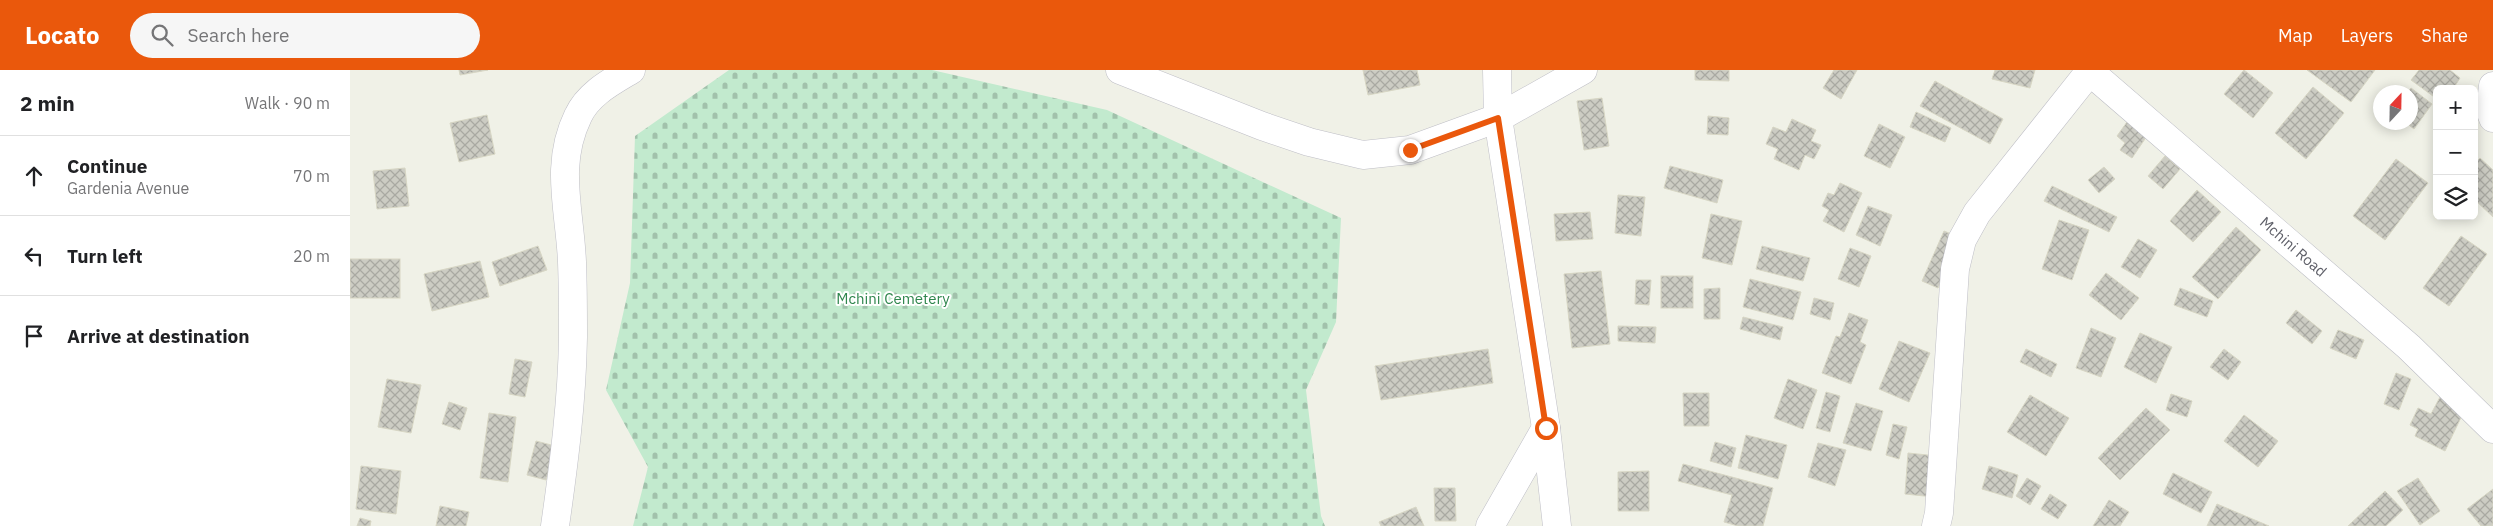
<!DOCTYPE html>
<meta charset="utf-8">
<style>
:root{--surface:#fff;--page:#f6f6f6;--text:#202124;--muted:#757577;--line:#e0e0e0;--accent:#ea580c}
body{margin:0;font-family:"IBM Plex Sans",sans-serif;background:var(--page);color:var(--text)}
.controls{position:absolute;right:15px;top:15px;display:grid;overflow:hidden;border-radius:8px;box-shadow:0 2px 12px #0003}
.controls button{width:45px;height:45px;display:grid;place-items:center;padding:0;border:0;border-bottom:1px solid var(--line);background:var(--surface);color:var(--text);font:25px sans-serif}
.compass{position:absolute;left:2023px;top:15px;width:45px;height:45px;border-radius:50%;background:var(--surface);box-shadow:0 2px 12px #0003;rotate:22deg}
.stop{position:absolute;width:15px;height:15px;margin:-11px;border:4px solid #ea580c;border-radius:50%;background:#fff}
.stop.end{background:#ea580c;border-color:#fff;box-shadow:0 1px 5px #0008}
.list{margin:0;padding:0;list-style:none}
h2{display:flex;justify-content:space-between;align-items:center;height:65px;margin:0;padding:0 20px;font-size:21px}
h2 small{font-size:16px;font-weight:400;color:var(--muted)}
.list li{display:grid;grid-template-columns:32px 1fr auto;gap:15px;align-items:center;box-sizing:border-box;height:80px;padding:0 20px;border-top:1px solid var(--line)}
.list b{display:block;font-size:19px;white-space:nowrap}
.list p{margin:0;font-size:16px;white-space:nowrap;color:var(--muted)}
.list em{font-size:16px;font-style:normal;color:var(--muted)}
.icon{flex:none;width:28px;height:28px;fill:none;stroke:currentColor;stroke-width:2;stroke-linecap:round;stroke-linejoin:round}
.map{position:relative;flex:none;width:2143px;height:456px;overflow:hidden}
header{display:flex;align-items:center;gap:30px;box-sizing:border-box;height:70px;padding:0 25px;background:var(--accent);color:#fff}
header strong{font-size:24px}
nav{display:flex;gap:28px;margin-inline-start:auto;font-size:18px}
.search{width:350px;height:45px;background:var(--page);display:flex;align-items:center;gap:12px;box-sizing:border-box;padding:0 18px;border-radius:28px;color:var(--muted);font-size:19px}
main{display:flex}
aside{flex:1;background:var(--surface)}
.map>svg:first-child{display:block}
.cemetery{fill:url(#cemetery-stones)}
.building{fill:url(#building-cross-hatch);stroke:#d7d6c4}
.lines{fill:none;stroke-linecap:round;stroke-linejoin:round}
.street-casing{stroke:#bebec6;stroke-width:29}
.secondary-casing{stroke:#bcbdc5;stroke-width:29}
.street{stroke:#fff;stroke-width:28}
.secondary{stroke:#fff;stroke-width:28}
.route{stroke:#ea580c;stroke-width:6}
.labels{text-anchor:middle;stroke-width:4;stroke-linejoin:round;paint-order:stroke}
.street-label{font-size:15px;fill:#5e5f68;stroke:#fff}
.park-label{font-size:15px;fill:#2f864d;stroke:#fff}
</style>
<header>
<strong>Locato</strong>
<div class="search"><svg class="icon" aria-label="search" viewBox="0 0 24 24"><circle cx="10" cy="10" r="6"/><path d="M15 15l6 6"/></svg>Search here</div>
<nav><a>Map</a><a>Layers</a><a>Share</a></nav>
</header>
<main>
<aside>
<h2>2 min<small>Walk · 90 m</small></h2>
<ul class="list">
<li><svg class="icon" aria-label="ahead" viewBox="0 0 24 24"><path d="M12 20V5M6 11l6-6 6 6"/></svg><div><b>Continue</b><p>Gardenia Avenue</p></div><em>70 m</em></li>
<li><svg class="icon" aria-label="left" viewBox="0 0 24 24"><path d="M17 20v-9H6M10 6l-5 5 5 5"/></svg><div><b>Turn left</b></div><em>20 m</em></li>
<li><svg class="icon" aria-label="arrive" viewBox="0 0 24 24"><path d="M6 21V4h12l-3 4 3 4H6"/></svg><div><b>Arrive at destination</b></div></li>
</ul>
</aside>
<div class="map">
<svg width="2143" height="456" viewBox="0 0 2143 456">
<defs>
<pattern id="cemetery-stones" width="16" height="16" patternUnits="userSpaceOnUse" patternTransform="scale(1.25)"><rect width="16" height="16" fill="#c2eace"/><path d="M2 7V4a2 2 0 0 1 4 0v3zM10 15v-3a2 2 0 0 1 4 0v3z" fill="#a1c1ab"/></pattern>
<pattern id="building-cross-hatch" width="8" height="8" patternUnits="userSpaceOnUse" patternTransform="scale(1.25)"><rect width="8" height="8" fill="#ccccc3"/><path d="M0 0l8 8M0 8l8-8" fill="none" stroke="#a9a9a2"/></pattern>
</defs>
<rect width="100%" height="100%" fill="#f0f1e7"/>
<path class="cemetery" d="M379,0H582L757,40L991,148L986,252L956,320L971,446L975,456H283L298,397L256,320L280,213L285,66Z"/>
<g class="building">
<path d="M109,0H138L110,5Z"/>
<path d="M1013,0H1067L1070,15L1018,25Z"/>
<path d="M1345,0H1379V11L1345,10Z"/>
<path d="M1484,0H1507L1491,29L1473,18Z"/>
<path d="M1645,0H1685L1680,18L1642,9Z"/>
<path d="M1894,0L1923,23L1903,48L1874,24Z"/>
<path d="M1957,0H2025L2001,32Z"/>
<path d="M2069,0H2100L2110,8L2103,19H2087V29L2061,10Z"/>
<path d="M1585,11L1653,49L1640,74L1570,36Z"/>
<path d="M1963,17L1994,43L1956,89L1925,63Z"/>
<path d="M2061,18L2082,34L2064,59L2055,52H2060V22H2058Z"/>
<path d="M1252,28L1259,76L1234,80L1227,31Z"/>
<path d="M1566,42L1601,58L1595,72L1560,57Z"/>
<path d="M137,45L145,84L109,92L100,53Z"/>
<path d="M1358,46L1379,48L1378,65L1357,64Z"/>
<path d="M1442,49L1466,60L1461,71L1471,75L1464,89L1455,85L1449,100L1424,89L1428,79L1416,74L1423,57L1436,62Z"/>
<path d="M1777,52L1797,66L1782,88L1770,80L1775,73L1767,66Z"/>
<path d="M1529,54L1555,67L1540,98L1514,86Z"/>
<path d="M1815,86L1830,99L1813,119L1798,106Z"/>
<path d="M2130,88L2143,100V147L2124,129V94Z"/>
<path d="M2046,89L2078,113L2035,170L2003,146Z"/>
<path d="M1320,96L1373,110L1367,133L1314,118Z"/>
<path d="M1754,97L1765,109L1749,123L1738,110Z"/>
<path d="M55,98L59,136L27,139L23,101Z"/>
<path d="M1490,113L1512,123L1494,162L1473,151L1479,140L1472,136L1478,123L1484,125Z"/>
<path d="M1702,116L1767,147L1759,162L1694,131Z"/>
<path d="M1847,120L1871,142L1843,172L1820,151Z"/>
<path d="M1268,125L1295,127L1291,166L1265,163Z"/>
<path d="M1518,136L1542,145L1530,176L1506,165Z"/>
<path d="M1240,142L1243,169L1206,171L1204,144Z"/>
<path d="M1361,144L1392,151L1382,195L1352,188Z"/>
<path d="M1709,150L1739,160L1722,210L1692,199Z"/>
<path d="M1886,157L1911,180L1868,229L1842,207Z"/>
<path d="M1594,161L1616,170L1603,184L1588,218L1572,211Z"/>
<path d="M2111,166L2137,184L2099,236L2073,218Z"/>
<path d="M1788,169L1807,180L1790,208L1771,197Z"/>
<path d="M188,176L197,200L150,216L142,192Z"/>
<path d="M1412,176L1460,188L1453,211L1406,199Z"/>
<path d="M1500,178L1521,186L1509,217L1488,209Z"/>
<rect x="0" y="189" width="50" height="39"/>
<path d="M130,191L139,227L82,241L74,204Z"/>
<path d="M1251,201L1260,274L1222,278L1214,204Z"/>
<path d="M1756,203L1789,228L1771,250L1739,225Z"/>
<rect x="1311" y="206" width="32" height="32"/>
<path d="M1400,209L1451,222L1443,250L1393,237Z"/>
<path d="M1286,210H1301L1299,235L1285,234Z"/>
<path d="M1370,218V249H1354V219Z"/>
<path d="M1830,218L1863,231L1857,247L1824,235Z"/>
<path d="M1464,228L1484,233L1480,250L1460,244Z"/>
<path d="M1946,240L1972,261L1962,274L1936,253Z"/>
<path d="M1499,243L1518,250L1510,272L1516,275L1501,314L1472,303L1486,266L1490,267Z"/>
<path d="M1393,247L1433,257L1430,270L1390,259Z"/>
<path d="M1268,256L1306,257L1305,273L1268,271Z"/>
<path d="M1741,258L1766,268L1751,307L1726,298Z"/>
<path d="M1988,260L2014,270L2006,289L1980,278Z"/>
<path d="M1790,263L1822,277L1806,313L1774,297Z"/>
<path d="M1549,271L1580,283L1559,332L1529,319Z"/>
<path d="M1138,279L1143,313L1031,330L1025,296Z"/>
<path d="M1676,279L1707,294L1701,307L1670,292Z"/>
<path d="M1874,279L1891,292L1878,310L1860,297Z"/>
<path d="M165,289L182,292L175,327L159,324Z"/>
<path d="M2046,303L2061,309L2049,340L2034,334Z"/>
<path d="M37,309L71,315L61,363L28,357Z"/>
<path d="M1438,309L1467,320L1453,359L1424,348Z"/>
<path d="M1476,322L1490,326L1480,362L1466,358Z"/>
<path d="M1333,323H1359V356H1334Z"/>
<path d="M1821,324L1842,331L1837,347L1816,340Z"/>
<path d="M1680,325L1719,348L1696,386L1657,362Z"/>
<path d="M2090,327L2115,339L2095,381L2065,366L2068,359L2060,355L2068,338L2081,344Z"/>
<path d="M99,332L117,338L110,360L92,354Z"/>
<path d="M1506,333L1533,341L1521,381L1493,373Z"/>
<path d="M1796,338L1820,360L1770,410L1748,388Z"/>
<path d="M139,343L166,347L158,412L130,408Z"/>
<path d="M1894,345L1928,371L1908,397L1874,371Z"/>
<path d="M1543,354L1557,357L1549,389L1536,385Z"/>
<path d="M1396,365L1437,375L1428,409L1388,398Z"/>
<path d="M186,371L205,376L196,410L177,405Z"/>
<path d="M1365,372L1386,378L1381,397L1360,391Z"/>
<path d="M1468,373L1496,380L1485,416L1458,407Z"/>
<path d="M1558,383L1587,386L1584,427L1555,424Z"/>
<path d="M1333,394L1423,418L1413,456H1388L1374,452L1382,425L1328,411Z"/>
<path d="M11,396L51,401L46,444L6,439Z"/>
<path d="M1639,396L1668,405L1662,428L1632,419Z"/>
<path d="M1299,401V441H1268V402Z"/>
<path d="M1823,403L1862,422L1851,443L1813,424Z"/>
<path d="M1677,408L1691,416L1680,435L1666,426Z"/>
<path d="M2068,408L2090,441L2070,455L2047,421Z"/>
<path d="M1084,418H1105L1106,451H1085Z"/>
<path d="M2143,419V456H2131L2117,439Z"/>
<path d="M2035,421L2053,440L2036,456H1998Z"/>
<path d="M1700,424L1717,435L1708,449L1691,439Z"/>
<path d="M1759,430L1779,442L1770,456H1743Z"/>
<path d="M1867,434L1919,456H1857Z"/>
<path d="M90,436L119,442L116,456H86Z"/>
<path d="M1066,437L1074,456H1031L1029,452Z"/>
<path d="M10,448L21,451L20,456H7Z"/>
</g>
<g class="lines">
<g class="street-casing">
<g id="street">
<path d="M770,0L912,56L959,72L1013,85L1060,80L1148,48L1233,0"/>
<path d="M1147,0L1148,48L1196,358L1207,456"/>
<path d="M2143,16L2140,40L2143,48"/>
<path d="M205,456C214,393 222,331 223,267C223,242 223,217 222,192C220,141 204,95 228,46C238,24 261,12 281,0"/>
<path d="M1140,456L1196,358"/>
<path d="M1586,456L1589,443L1605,199L1612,170L1627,143L1740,1"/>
</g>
</g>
<g class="secondary-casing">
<path id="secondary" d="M1738,0L2059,277L2143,359"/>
</g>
<use href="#street" class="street"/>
<use href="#secondary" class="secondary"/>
</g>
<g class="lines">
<path class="route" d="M1060,80L1148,48L1196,358"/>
</g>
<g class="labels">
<g class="street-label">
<text transform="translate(1943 177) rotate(41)" y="5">Mchini Road</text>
</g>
<g class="park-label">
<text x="543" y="234">Mchini Cemetery</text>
</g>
</g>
</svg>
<div class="controls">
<button>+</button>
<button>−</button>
<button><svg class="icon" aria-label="layers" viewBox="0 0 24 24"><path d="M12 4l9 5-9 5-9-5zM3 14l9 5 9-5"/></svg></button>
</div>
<svg class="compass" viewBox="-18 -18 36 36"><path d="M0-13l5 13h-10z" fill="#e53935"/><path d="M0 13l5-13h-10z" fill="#757577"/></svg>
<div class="stop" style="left:1196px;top:358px"></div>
<div class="stop end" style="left:1060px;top:80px"></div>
</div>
</main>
